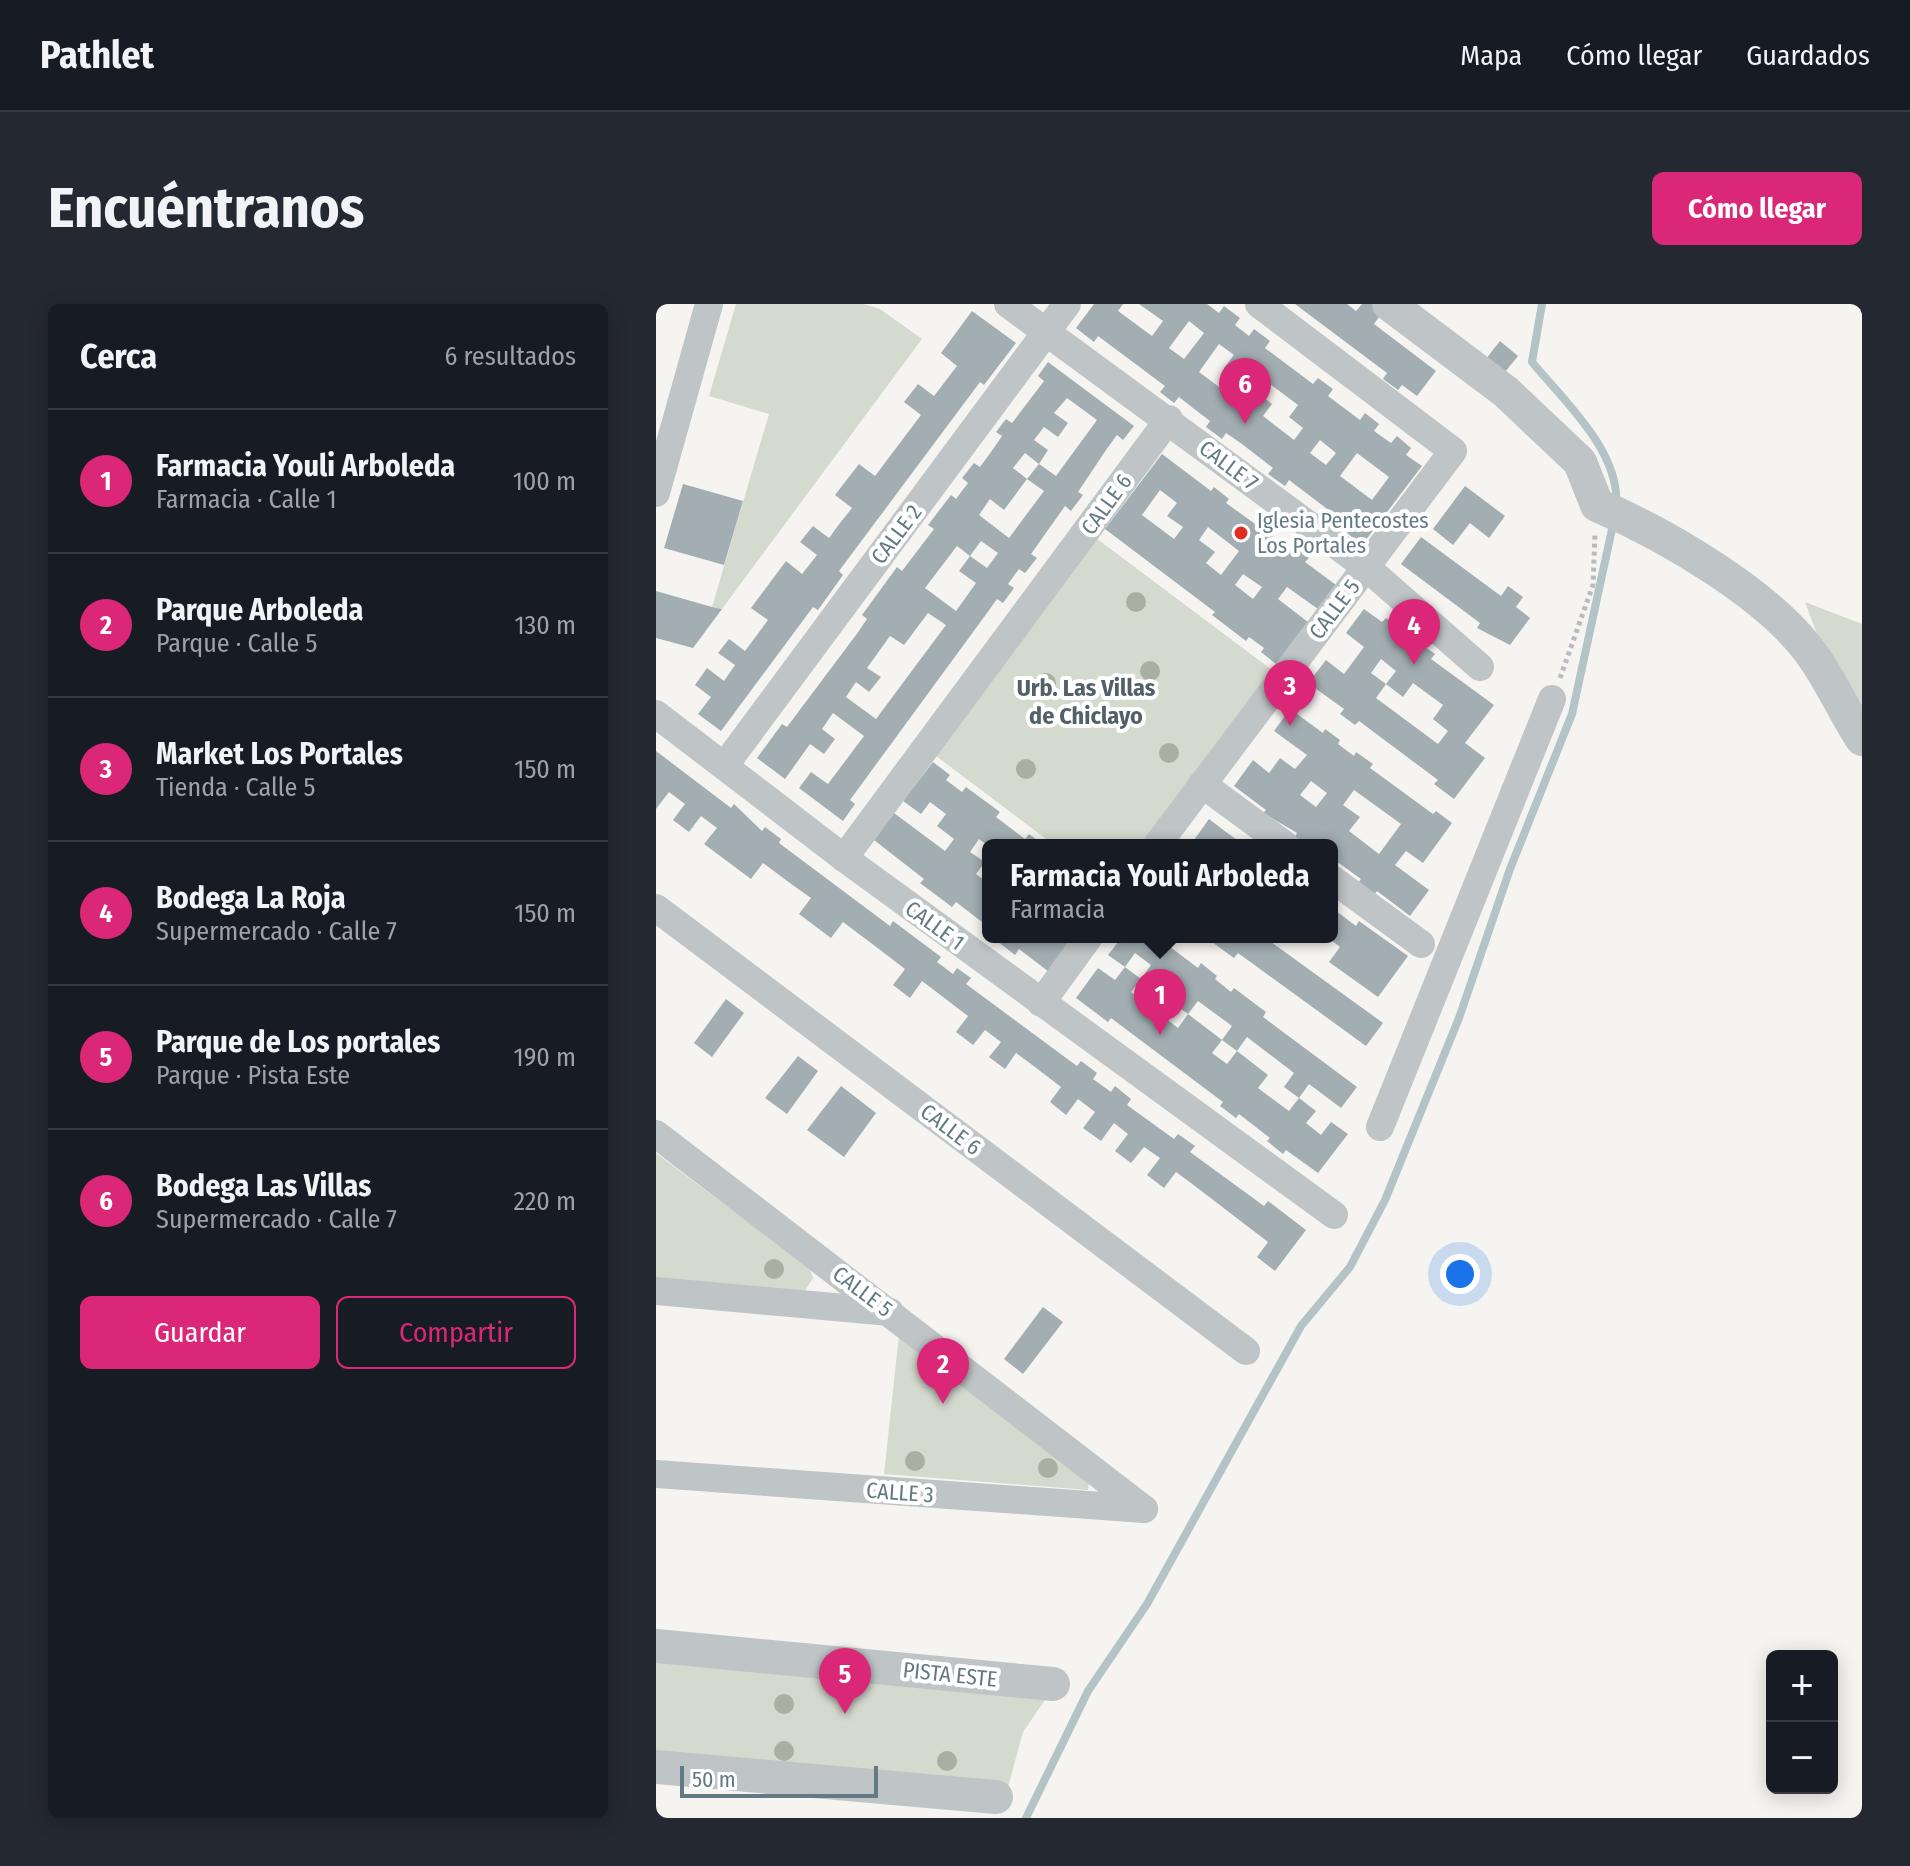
<!DOCTYPE html>
<html lang="es">
<meta charset="utf-8">
<style>
:root{--surface:#171b24;--page:#242831;--text:#f1f3f6;--muted:#9ea1a6;--line:#363941;--accent:#db2777}
body{margin:0;font-family:"Fira Sans Condensed",sans-serif;background:var(--page);color:var(--text)}
.controls{position:absolute;right:24px;bottom:24px;display:grid;overflow:hidden;border-radius:12px;box-shadow:0 4px 20px #0003}
.controls button{width:72px;height:72px;display:grid;place-items:center;padding:0;border:0;border-bottom:2px solid var(--line);background:var(--surface);color:var(--text);font:40px sans-serif}
.scale{position:absolute;left:24px;bottom:20px;width:198px;box-sizing:border-box;padding-left:8px;border:4px solid #637a82;border-top:0;font-size:22px;line-height:28px;white-space:nowrap;color:#637a82;-webkit-text-stroke:6px #fff;paint-order:stroke}
.you{position:absolute;left:804px;top:970px;width:28px;height:28px;margin:-20px;border:6px solid #fff;border-radius:50%;background:#1a73e8;box-shadow:0 0 0 12px #1a73e833}
.badge{display:grid;place-items:center;width:52px;height:52px;border-radius:50%;background:var(--accent);color:#fff;font-size:26px;font-weight:700}
.pin{position:absolute;translate:-50% -66px;filter:drop-shadow(0 2px 4px #0008)}
.pin::after{content:'';position:absolute;top:42px;width:28px;height:24px;background:inherit;clip-path:polygon(0 0,100% 0,50% 100%)}
.popup{position:absolute;left:326px;top:535px;width:356px;height:104px;box-sizing:border-box;display:grid;place-content:center;border-radius:12px;background:var(--surface);filter:drop-shadow(0 2px 6px #0005);font-size:26px;white-space:nowrap;color:var(--muted)}
.popup b{font-size:30px;color:var(--text)}
.popup::after{content:'';position:absolute;left:50%;top:100%;margin-left:-16px;border:16px solid transparent;border-top-color:var(--surface)}
.list{margin:0;padding:0;list-style:none}
h2{display:flex;justify-content:space-between;align-items:center;height:104px;margin:0;padding:0 32px;font-size:34px}
h2 small{font-size:26px;font-weight:400;color:var(--muted)}
.list li{display:grid;grid-template-columns:52px 1fr auto;gap:24px;align-items:center;box-sizing:border-box;height:144px;padding:0 32px;border-top:2px solid var(--line)}
.list b{display:block;font-size:30px;white-space:nowrap}
.list p{margin:0;font-size:26px;white-space:nowrap;color:var(--muted)}
.list em{font-size:26px;font-style:normal;color:var(--muted)}
.actions{display:flex;gap:16px;padding:24px 32px}
.actions a{flex:1;padding:18px 0;border:2px solid var(--accent);border-radius:12px;text-align:center;font-size:28px;color:var(--accent)}
.actions .main{background:var(--accent);color:#fff}
.map{position:relative;flex:none;width:1206px;height:1514px;overflow:hidden;border-radius:12px}
header{display:flex;align-items:center;gap:48px;box-sizing:border-box;height:112px;padding:0 40px;background:var(--surface);border-bottom:2px solid var(--line)}
header strong{font-size:38px}
nav{display:flex;gap:44px;margin-inline-start:auto;font-size:28px}
.intro{display:flex;align-items:center;justify-content:space-between;box-sizing:border-box;height:192px;padding:0 48px}
h1{margin:0;font-size:56px}
.button{padding:20px 36px;border-radius:12px;background:var(--accent);color:#fff;font-size:28px;font-weight:700}
main{display:flex;gap:48px;padding:0 48px}
aside{flex:1;background:var(--surface);border-radius:12px;box-shadow:0 4px 20px #0003}
.map>svg:first-child{display:block}
.green{fill:#d5dacf}
.lines{fill:none;stroke-linecap:round;stroke-linejoin:round}
.stream{stroke:#b4c3c5;stroke-width:8}
.building{fill:#a3aeb2;fill-rule:evenodd}
.path{stroke:#b9bcbe;stroke-width:5;stroke-dasharray:4 4;stroke-linecap:butt}
.minor{stroke:#bfc4c6;stroke-width:28}
.tertiary{stroke:#bfc4c6;stroke-width:34}
.tree{fill:#a9b0a2}
.poi-dot{fill:#e52c20;stroke:#fff;stroke-width:3}
.labels{text-anchor:middle;stroke-width:8;stroke-linejoin:round;paint-order:stroke}
.street-label{font-size:22px;fill:#637a82;stroke:#fff}
.poi-label{font-size:22px;fill:#637a82;stroke:#fff;text-anchor:start}
.neighbourhood-label{font-size:24px;font-weight:bold;fill:#516167;stroke:#fff}
</style>
<header>
<strong>Pathlet</strong>
<nav><a>Mapa</a><a>Cómo llegar</a><a>Guardados</a></nav>
</header>
<div class="intro"><h1>Encuéntranos</h1><a class="button">Cómo llegar</a></div>
<main>
<aside>
<h2>Cerca<small>6 resultados</small></h2>
<ul class="list">
<li><span class="badge">1</span><div><b>Farmacia Youli Arboleda</b><p>Farmacia · Calle 1</p></div><em>100 m</em></li>
<li><span class="badge">2</span><div><b>Parque Arboleda</b><p>Parque · Calle 5</p></div><em>130 m</em></li>
<li><span class="badge">3</span><div><b>Market Los Portales</b><p>Tienda · Calle 5</p></div><em>150 m</em></li>
<li><span class="badge">4</span><div><b>Bodega La Roja</b><p>Supermercado · Calle 7</p></div><em>150 m</em></li>
<li><span class="badge">5</span><div><b>Parque de Los portales</b><p>Parque · Pista Este</p></div><em>190 m</em></li>
<li><span class="badge">6</span><div><b>Bodega Las Villas</b><p>Supermercado · Calle 7</p></div><em>220 m</em></li>
</ul>
<div class="actions"><a class="main">Guardar</a><a>Compartir</a></div>
</aside>
<div class="map">
<svg width="1206" height="1514" viewBox="0 0 1206 1514">
<rect width="100%" height="100%" fill="#f5f4f0"/>
<g class="green">
<path d="M80,0H208L224,5L266,35L66,305L56,303L113,110L53,92Z"/>
<path d="M440,234L616,366L487,541H398L280,452Z"/>
<path d="M1149,298L1206,320V410L1167,346Z"/>
<path d="M0,849L154,965L157,974L146,991L0,975Z"/>
<path d="M243,1031L434,1171L432,1186L228,1170Z"/>
<path d="M0,1357L391,1393L367,1428L352,1483L0,1449Z"/>
</g>
<g class="lines">
<g class="stream">
<path d="M886,0L876,58C908,97 965,148 960,202"/>
<path d="M370,1514L432,1387L491,1300L645,1022L694,963L729,896L803,714L854,565L916,410L958,216"/>
</g>
</g>
<g class="building">
<path d="M438,0H467L462,7L496,32L507,17L483,0H551L563,9L568,2L584,14L579,21L593,32L598,25L614,37L609,44L657,80L662,74L677,85L672,92L704,116L709,109L723,120L718,127L735,139L741,132L755,144L750,151L766,162L706,241L691,229L695,223L633,176L629,182L612,170L617,164L586,140L570,129L566,135L550,123L554,117L537,104L523,93L518,99L504,88L509,82L442,32L438,38L420,24ZM533,17L548,29L528,55L513,44ZM563,40L578,51L568,64L585,77L574,91L543,68ZM610,77L642,101L633,113L647,124L638,136L607,112L616,100L601,88ZM664,136L680,149L670,161L654,149ZM701,149L733,173L716,196L684,172Z"/>
<path d="M639,0H691L700,7L706,0H720L728,6L718,20L780,67L761,92L746,81L742,86L727,75L731,69Z"/>
<path d="M316,7L360,39L328,81L324,78L183,267L187,271L162,306L157,303L65,427L42,410L55,393L39,381L51,364L68,377L79,361L62,349L73,335L89,347L112,316L95,304L130,257L146,270L161,251L144,238L157,222L173,234L184,219L196,204L179,191L203,160L219,172L265,111L248,98L262,80L278,92L301,62L285,49Z"/>
<path d="M844,37L862,52L844,74L826,60Z"/>
<path d="M392,58L478,122L467,136L461,131L450,146L422,188L427,191L415,207L409,202L375,250L381,254L369,269L363,265L352,280L358,284L347,299L341,295L331,309L194,496L199,500L187,517L143,484L155,468L172,480L208,432L177,409L166,425L179,435L168,450L154,440L129,475L101,454L126,420L131,423L200,331L211,315L206,311L241,263L246,267L278,225L272,221L295,191L300,195L312,179L306,174L318,159L324,163L335,148L346,132L340,128L350,115L356,119L388,77L382,72ZM411,94L441,116L400,172L383,160L392,146L378,136L388,123L402,133L412,119L398,109ZM369,149L383,160L371,175L357,164ZM371,175L388,187L353,234L323,211L334,195L348,206ZM325,237L342,249L331,264L314,252ZM301,242L314,252L303,267L320,279L300,307L269,284ZM272,309L290,321L220,415L190,393L200,378L213,388L225,373L211,364L234,332L248,341Z"/>
<path d="M506,150L555,187L558,183L573,195L570,199L602,222L605,218L619,229L616,233L634,247L637,242L653,254L649,258L680,281L662,305L631,283L622,295L652,318L620,360L605,348L608,344L593,333L590,337L556,311L559,308L449,225ZM504,186L521,199L511,212L527,223L518,235L486,211ZM552,223L583,247L565,271L550,259L559,248L543,236ZM587,270L606,283L597,295L579,281Z"/>
<path d="M27,180L87,197L68,261L8,244Z"/>
<path d="M809,182L849,212L833,234L814,219L797,241L777,225Z"/>
<path d="M765,233L845,292L852,282L867,293L860,303L874,314L854,341L821,324L824,319L745,260Z"/>
<path d="M0,287L56,303L66,305L37,344L0,334Z"/>
<path d="M708,305L726,318L730,314L747,326L743,331L759,342L762,338L779,350L775,355L838,401L809,439L829,454L798,495L778,480L782,476L703,417L699,421L684,410L688,405L652,379L670,356L688,370L708,343L690,329ZM725,355L740,367L730,380L715,369ZM757,379L787,401L777,415L792,427L782,440L720,394L730,380L747,393Z"/>
<path d="M634,405L667,429L669,425L684,436L682,440L698,452L700,448L717,460L714,464L777,510L780,507L796,519L767,559L750,547L739,561L773,586L754,612L721,587L718,591L702,579L705,575L676,554V541H650L639,533L641,529L607,509L610,506L578,482L597,456L613,469L624,454L639,465L651,451L618,427ZM655,477L671,489L660,503L644,491ZM698,486L745,520L723,550L693,527L704,513L687,501Z"/>
<path d="M0,447L75,504L78,500L106,527L109,523L125,535L123,539L234,622L237,617L285,653L281,658L297,670L301,664L315,674L310,680L421,762L425,757L441,769L437,775L455,788L459,782L475,795L471,801L518,835L522,830L539,842L534,848L608,902L612,897L650,926L619,967L601,953L612,938L535,879L520,868L508,884L491,871L504,854L488,843L475,859L459,847L472,830L458,819L445,837L427,824L439,808L422,795L410,811L394,798L405,783L375,760L360,749L349,765L333,753L345,738L329,726L317,741L300,728L312,712L266,677L254,694L237,681L249,665L219,642L187,618L175,634L143,610L155,594L138,582L107,559L95,575L48,540L61,524L45,512L33,528L17,516L29,500L13,488L0,505Z"/>
<path d="M277,458L294,471L290,476L306,488L310,483L344,508L340,513L369,535L373,530L388,541H331L323,535L314,548L329,558L320,570L332,579V630L326,626L330,621L300,598L296,603L264,579L268,575L218,536L238,509L289,547L298,535L281,522L290,510L274,498L265,510L247,497Z"/>
<path d="M553,515L570,528L588,541H544L538,536Z"/>
<path d="M676,604L700,622L703,617L752,652L722,693L673,658L684,643L671,633H676Z"/>
<path d="M336,633H403L413,641L393,668L363,645L359,651Z"/>
<path d="M466,633H501L542,664L545,659L561,672L559,675L575,688L578,684L610,708L607,713L701,783L685,804L653,780L643,794L660,807L650,819L665,831L675,818L692,830L662,869L630,846L627,850L611,837L614,834L583,810L580,814L564,802L567,798L455,714L452,718L420,694L442,664L459,676L469,663L452,651ZM479,649L495,661L485,675L501,687L511,673L526,685L516,698L532,710L542,697L576,722L566,736L581,747L591,733L638,769L628,783L643,794L633,807L602,784L612,771L581,747L571,760L556,749L566,736L532,710L522,724L475,688L485,675L469,663Z"/>
<path d="M549,633H608L727,719L710,742L582,649L578,654Z"/>
<path d="M70,695L88,709L56,753L38,739Z"/>
<path d="M142,752L162,767L131,810L109,794Z"/>
<path d="M185,782L220,809L188,853L151,826Z"/>
<path d="M387,1003L407,1018L367,1070L348,1055Z"/>
</g>
<g class="lines">
<path class="path" d="M904,374L937,281L939,230"/>
<g class="minor">
<path d="M352,0L710,263L824,363"/>
<path d="M0,189L53,0"/>
<path d="M0,410L188,554L678,911"/>
<path d="M69,461L411,0"/>
<path d="M546,480L629,541"/>
<path d="M501,541L797,147L603,0"/>
<path d="M188,554L513,115"/>
<path d="M676,575L765,640"/>
<path d="M0,604L590,1047"/>
<path d="M385,699L433,633"/>
<path d="M724,823L896,395"/>
<path d="M0,830L488,1205"/>
<path d="M0,987L234,1008"/>
<path d="M0,1170L488,1205"/>
</g>
<g class="tertiary">
<path d="M733,0L850,88L924,158L941,201C1009,230 1118,293 1159,355C1177,381 1189,409 1206,435"/>
<path d="M0,1342L397,1380"/>
<path d="M0,1463L340,1493"/>
</g>
</g>
<g class="tree">
<circle cx="480" cy="298" r="10"/>
<circle cx="494" cy="367" r="10"/>
<circle cx="390" cy="379" r="10"/>
<circle cx="513" cy="449" r="10"/>
<circle cx="370" cy="465" r="10"/>
<circle cx="118" cy="965" r="10"/>
<circle cx="259" cy="1157" r="10"/>
<circle cx="392" cy="1164" r="10"/>
<circle cx="128" cy="1400" r="10"/>
<circle cx="128" cy="1447" r="10"/>
<circle cx="291" cy="1457" r="10"/>
</g>
<circle class="poi-dot" cx="585" cy="229" r="8"/>
<g class="labels">
<g class="street-label">
<text transform="translate(573 161) rotate(37)" y="8">CALLE 7</text>
<text transform="translate(450 200) rotate(-54)" y="8">CALLE 6</text>
<text transform="translate(240 230) rotate(-53)" y="8">CALLE 2</text>
<text transform="translate(678 305) rotate(-53)" y="8">CALLE 5</text>
<text transform="translate(279 621) rotate(36)" y="8">CALLE 1</text>
<text transform="translate(295 825) rotate(37)" y="8">CALLE 6</text>
<text transform="translate(207 987) rotate(37)" y="8">CALLE 5</text>
<text transform="translate(244 1188) rotate(4)" y="8">CALLE 3</text>
<text transform="translate(294 1370) rotate(6)" y="8">PISTA ESTE</text>
</g>
<g class="poi-label">
<text x="601" y="224">Iglesia Pentecostes<tspan x="601" dy="25">Los Portales</tspan></text>
</g>
<g class="neighbourhood-label">
<text x="430" y="392">Urb. Las Villas<tspan x="430" dy="28">de Chiclayo</tspan></text>
</g>
</g>
</svg>
<div class="controls">
<button>+</button>
<button>−</button>
</div>
<div class="scale">50 m</div>
<div class="you"></div>
<div class="pin badge" style="left:504px;top:731px">1</div>
<div class="popup"><b>Farmacia Youli Arboleda</b>Farmacia</div>
<div class="pin badge" style="left:287px;top:1100px">2</div>
<div class="pin badge" style="left:634px;top:422px">3</div>
<div class="pin badge" style="left:758px;top:361px">4</div>
<div class="pin badge" style="left:189px;top:1410px">5</div>
<div class="pin badge" style="left:589px;top:120px">6</div>
</div>
</main>
